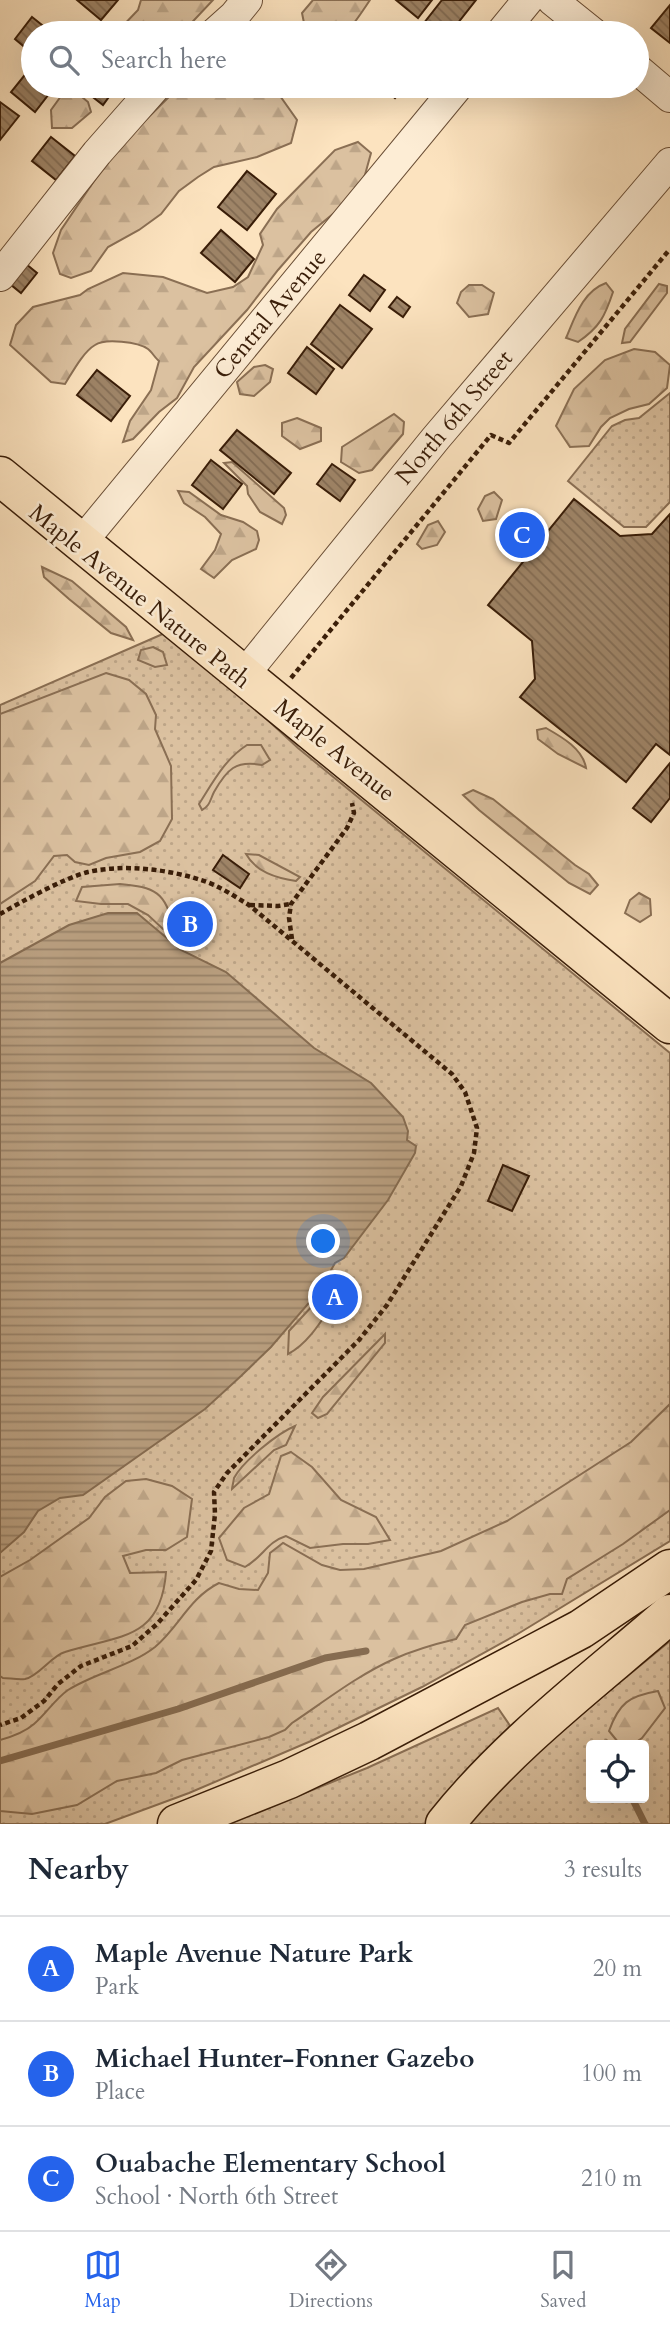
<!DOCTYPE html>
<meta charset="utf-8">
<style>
:root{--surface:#fff;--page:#f6f6f7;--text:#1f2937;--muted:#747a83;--line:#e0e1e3;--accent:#2563eb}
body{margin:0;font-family:Cardo,serif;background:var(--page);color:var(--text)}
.controls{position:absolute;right:21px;bottom:21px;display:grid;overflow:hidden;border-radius:7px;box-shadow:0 7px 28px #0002}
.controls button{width:63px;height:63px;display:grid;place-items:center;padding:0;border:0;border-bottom:2px solid var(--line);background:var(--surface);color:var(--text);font:35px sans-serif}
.you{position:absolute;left:324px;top:1242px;width:24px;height:24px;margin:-18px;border:5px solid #fff;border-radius:50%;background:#1a73e8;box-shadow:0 0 0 10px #1a73e833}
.badge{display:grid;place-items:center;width:46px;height:46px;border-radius:50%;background:var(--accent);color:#fff;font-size:23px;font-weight:700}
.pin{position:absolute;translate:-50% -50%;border:4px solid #fff;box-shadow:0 2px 7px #0006}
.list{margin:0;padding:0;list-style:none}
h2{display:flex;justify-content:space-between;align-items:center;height:91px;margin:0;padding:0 28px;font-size:30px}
h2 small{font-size:23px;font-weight:400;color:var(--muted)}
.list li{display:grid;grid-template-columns:46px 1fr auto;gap:21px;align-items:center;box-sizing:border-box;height:105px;padding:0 28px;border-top:2px solid var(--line)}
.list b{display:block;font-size:26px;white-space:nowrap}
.list p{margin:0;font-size:23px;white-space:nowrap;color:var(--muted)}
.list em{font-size:23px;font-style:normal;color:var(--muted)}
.icon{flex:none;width:38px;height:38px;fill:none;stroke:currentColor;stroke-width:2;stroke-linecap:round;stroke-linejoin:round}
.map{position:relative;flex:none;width:670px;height:1824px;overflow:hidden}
.search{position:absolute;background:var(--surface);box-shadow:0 7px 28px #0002;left:21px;right:21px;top:21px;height:77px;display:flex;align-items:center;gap:18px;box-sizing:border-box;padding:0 24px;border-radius:38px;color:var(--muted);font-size:26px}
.sheet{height:406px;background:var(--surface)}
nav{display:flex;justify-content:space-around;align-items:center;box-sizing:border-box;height:98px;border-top:2px solid var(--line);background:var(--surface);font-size:19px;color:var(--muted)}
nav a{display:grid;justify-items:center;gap:4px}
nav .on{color:var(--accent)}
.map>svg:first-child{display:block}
.green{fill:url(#green-dots);stroke:#8a6f54;stroke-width:2;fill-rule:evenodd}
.forest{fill:url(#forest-firs);stroke:#8a6f54;stroke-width:2}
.water{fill:url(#water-rules);stroke:#866c51;stroke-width:2}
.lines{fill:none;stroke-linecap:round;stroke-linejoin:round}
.stream{stroke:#866c51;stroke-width:7}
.building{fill:url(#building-back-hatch);stroke:#391d08;stroke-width:2}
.minor-casing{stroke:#6a4e36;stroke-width:32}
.major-casing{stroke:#391d08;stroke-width:41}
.highway-casing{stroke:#391d08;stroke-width:41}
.path{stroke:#391d08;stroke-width:4.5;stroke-dasharray:5 3.5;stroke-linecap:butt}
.minor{stroke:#fdedd5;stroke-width:30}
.major{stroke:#fce3bf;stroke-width:38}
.highway{stroke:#fce3bf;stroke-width:38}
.labels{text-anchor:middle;stroke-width:5;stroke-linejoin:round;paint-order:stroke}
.street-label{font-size:24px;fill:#391d08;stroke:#fdedd5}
</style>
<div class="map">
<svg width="670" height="1824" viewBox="0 0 670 1824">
<defs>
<pattern id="green-dots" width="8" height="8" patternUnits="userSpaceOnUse" patternTransform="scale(1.75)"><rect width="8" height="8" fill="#dbc1a0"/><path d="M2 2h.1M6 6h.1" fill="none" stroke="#bda588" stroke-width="1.8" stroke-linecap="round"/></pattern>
<pattern id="forest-firs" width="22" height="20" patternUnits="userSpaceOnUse" patternTransform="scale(1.75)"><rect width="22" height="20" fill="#dbc1a0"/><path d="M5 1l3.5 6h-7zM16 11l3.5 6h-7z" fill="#bda588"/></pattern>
<pattern id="water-rules" width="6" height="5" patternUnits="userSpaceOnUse" patternTransform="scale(1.75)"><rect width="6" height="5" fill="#baa081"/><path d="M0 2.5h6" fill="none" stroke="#988268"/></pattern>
<pattern id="building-back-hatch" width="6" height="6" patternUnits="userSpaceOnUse" patternTransform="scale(1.75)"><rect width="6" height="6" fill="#9e8467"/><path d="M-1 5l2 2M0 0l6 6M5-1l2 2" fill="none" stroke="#826b53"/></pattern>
</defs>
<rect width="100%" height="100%" fill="#fce3bf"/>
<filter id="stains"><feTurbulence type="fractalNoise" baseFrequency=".00286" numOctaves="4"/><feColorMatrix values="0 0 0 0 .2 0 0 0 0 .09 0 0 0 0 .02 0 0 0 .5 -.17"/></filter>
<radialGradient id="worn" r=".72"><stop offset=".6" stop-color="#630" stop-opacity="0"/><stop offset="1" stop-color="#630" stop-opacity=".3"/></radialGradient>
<g class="green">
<path d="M670,393V502L646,527H624L568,481L612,426L625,420L639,418Z"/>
<path d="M165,633L246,700L298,748L670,1053V1541L516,1635L422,1687L311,1741L189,1793L105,1824H0V705Z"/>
<path d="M670,1641V1824H463L528,1758ZM591,1745H644V1798H591Z"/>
<path d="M498,1708L513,1730L427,1824H228L367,1768Z"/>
</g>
<g class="forest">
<path d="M141,0H213L182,33H116L138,10Z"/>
<path d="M313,0H370C345,37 350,33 306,33L302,13Z"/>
<path d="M180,86H273L297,120L291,143L257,157L214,167L198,177L179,191L161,214L139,230L108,247L91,271L71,278L60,274L53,253L61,230L115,150Z"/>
<path d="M64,92H76L88,102L91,112L72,128H52L51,110Z"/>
<path d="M358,142L371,153L363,182L339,209L311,232L278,270L247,310L194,367L177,398L159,412L133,439L123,442L130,421L151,390L159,361C155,358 152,352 148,349C138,342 105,338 95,345C83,352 72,373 65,384L51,382L10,345L16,325L33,307L80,295L88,289L123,273L163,277L207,293L233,287L248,277L263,245L260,234L277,209L335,150Z"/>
<path d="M606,283L613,292C605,316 600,327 578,342L566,338C575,317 583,291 606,283Z"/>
<path d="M659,284L667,286V293L630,342L622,343L625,329Z"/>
<path d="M469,285H482L494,293L488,314L469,317L457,303L461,292Z"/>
<path d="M634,349L655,352L670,365L667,388L649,404L629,409L610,418L601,427L589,446L570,447L556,426L574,389L605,360Z"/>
<path d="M265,365L273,369L270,382L254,396L240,394L237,382L254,367Z"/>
<path d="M394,414L404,422L403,434L372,470L359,473L341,462L342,447Z"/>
<path d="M297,418L321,428V441L300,449L282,436V423Z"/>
<path d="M232,462L284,508L286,515L282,524L260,512L248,494L247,486L224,463Z"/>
<path d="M178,491L189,492L221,515L243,522L257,531L259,540L256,549L232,560L214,578L201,569L215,550L221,534L205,517L184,503Z"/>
<path d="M494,492L502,500L496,519L483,521L478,509L485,496Z"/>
<path d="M438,521L445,532L437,545L422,549L417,544L428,525Z"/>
<path d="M42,567L72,581L126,627L133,640L111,633L69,599L44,577Z"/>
<path d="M153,647L163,652L167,665L155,667L138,660L141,650Z"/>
<path d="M106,673L129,680L146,694L156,715L155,729L171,766L172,819L160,841L140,852L106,858L89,865L75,862L67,855L54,856L35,881L0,904V714Z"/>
<path d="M546,728C562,737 583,749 586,768L558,754L538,739L537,730Z"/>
<path d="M247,745H261L270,760L262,765C236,760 227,769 214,792C210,800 210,806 202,810L199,804C213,782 225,759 247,745Z"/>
<path d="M473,790L493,799L575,865L589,874L598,885L590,894L569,883L479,810L463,795Z"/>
<path d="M246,854L259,855L300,877L296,881C276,878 256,872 246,854Z"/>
<path d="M120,884C154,887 167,892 173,928L163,929L148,915L128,904H101L76,901L82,887Z"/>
<path d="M639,893L650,899L651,915L640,922L625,913L630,900Z"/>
<path d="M327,1294L334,1302C322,1320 308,1344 288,1354L289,1331L314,1304Z"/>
<path d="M385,1334V1343L327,1414L318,1418L312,1413L323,1397Z"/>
<path d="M670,1404V1510L623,1544L567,1579L562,1594H550L522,1602L465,1625L456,1639C435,1644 414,1650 394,1659C358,1675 325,1701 292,1723L285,1730L269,1737L182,1760L156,1773L117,1781L77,1805L32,1814L0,1811V1740C11,1737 26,1731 34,1724C46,1714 55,1699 68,1690C95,1673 131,1666 155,1647C179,1627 189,1598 219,1583L239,1589L258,1590L268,1573L270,1553L283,1543L322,1565L340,1570L364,1569L441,1551L507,1521L544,1498L631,1442Z"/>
<path d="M295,1426L286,1445L274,1450L232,1489C232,1488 234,1479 234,1478C243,1461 278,1433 295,1426Z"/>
<path d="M291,1452L312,1467L341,1500L376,1517L390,1540L368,1544H343L310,1548L286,1536C267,1542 263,1557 245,1567L227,1560L219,1538L244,1508L269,1494L281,1456Z"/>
<path d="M146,1479L172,1486L192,1499L187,1537L166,1550H146L123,1556L130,1573L166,1572C161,1641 118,1635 65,1652C51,1656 39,1676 25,1679C18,1680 9,1678 3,1678L0,1676V1577L30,1560L89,1518L105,1497L126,1481Z"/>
<path d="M658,1691L665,1708L642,1738L632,1745L618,1742L609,1731C619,1703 629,1696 658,1691Z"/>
</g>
<path class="water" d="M108,913H137L181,950L226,972L314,1048L371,1083L403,1117L408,1131L407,1140L416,1146L415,1153L388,1200L344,1258L335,1263L320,1290L271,1347L241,1376L205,1409L83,1495L60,1498L38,1511L24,1532L0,1553V963L69,925Z"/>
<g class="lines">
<g class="stream">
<path d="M606,1743L607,1745"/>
<path d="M0,1761L178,1709L325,1658L366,1651"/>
<path d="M632,1798L645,1824"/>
</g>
</g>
<g class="building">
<path d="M77,0H118L101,20Z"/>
<path d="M396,0H432L418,18Z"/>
<path d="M442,0H476L450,33H419L417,32Z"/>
<path d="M670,5V43L651,28Z"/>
<path d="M32,17L52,33H33V54L15,39Z"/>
<path d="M28,71L33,75V86H46L52,90L35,112L11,92Z"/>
<path d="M95,86H115L116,87L103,105L89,94Z"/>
<path d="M381,86H406L395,98Z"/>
<path d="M0,102L19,116L0,140Z"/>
<path d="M51,137L75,156L56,180L32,161Z"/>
<path d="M247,171L276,194L247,230L218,207Z"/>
<path d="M221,230L254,259L235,282L201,253Z"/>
<path d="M21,260L37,273L21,293L5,280Z"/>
<path d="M364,275L385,290L370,311L349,295Z"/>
<path d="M397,297L410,307L403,317L389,307Z"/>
<path d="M340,305L372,329L342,368L311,344Z"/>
<path d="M307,347L334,369L316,394L288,373Z"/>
<path d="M97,370L130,396L111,421L77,395Z"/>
<path d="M237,430L291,473L274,494L220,450Z"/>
<path d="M211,460L242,484L223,509L192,485Z"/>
<path d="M332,464L355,480L340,501L317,484Z"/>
<path d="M574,499L620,536L652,534L670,514V755L656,744L626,782L520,697L535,679L532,641L488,605Z"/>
<path d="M670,763V798L651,822L633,808Z"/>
<path d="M223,855L249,874L240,888L213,870Z"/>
<path d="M185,914L201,926L195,935L178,923Z"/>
<path d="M503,1165L529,1176L512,1211L488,1201Z"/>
</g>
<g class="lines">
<g class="minor-casing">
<g id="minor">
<path d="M552,0L593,33"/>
<path d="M215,33L234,16L247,0"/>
<path d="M501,33L528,0"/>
<path d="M637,69L670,97"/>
<path d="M0,276L97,153L156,86"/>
<path d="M81,543L458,86"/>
<path d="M243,676L436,438L670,163"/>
</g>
</g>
<g class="major-casing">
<g id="major">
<path d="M0,476L670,1024"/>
<path d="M177,1824L289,1779L369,1741L581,1629L670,1569"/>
</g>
</g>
<g class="highway-casing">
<path id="highway" d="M445,1824C509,1744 593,1681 670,1614"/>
</g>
<g class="path">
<path d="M291,678L491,435L509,443L670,249"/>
<path d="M250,905L278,906L291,904"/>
<path d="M0,914C23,901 64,878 88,872C124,864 166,869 201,880C218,885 234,896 249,905L452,1074L465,1092L477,1128L474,1153L461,1186L387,1305L359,1340L227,1473L214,1492L215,1514L211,1551L196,1580L157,1624L132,1646L81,1666L58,1684L44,1701L21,1718L0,1725"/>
<path d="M292,939L289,918L291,904L347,828L354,813L352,803"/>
</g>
<use href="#minor" class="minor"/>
<use href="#major" class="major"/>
<use href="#highway" class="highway"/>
</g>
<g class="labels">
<g class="street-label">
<text transform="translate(270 314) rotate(-50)" y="8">Central Avenue</text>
<text transform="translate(454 417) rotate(-50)" y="8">North 6th Street</text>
<text transform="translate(140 596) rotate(39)" y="8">Maple Avenue Nature Path</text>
<text transform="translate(335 750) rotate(39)" y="8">Maple Avenue</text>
</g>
</g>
<rect width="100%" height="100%" filter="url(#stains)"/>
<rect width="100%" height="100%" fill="url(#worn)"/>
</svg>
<div class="controls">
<button><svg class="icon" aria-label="locate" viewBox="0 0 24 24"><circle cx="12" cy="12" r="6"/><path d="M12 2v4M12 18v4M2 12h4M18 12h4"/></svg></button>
</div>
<div class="you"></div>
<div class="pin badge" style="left:335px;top:1297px">A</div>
<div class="pin badge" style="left:190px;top:924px">B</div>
<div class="pin badge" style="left:522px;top:535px">C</div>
<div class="search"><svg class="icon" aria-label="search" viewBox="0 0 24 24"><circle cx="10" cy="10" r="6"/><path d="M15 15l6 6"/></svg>Search here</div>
</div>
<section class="sheet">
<h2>Nearby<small>3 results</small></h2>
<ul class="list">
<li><span class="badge">A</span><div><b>Maple Avenue Nature Park</b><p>Park</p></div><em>20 m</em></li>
<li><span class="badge">B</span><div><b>Michael Hunter-Fonner Gazebo</b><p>Place</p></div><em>100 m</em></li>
<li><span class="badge">C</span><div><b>Ouabache Elementary School</b><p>School · North 6th Street</p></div><em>210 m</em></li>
</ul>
</section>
<nav>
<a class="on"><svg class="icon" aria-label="map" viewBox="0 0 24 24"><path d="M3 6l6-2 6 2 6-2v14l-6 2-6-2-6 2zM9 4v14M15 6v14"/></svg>Map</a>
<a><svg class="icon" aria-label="directions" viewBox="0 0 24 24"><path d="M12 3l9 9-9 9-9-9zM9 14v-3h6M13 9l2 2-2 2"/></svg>Directions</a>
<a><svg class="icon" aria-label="saved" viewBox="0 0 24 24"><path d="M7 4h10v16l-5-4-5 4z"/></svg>Saved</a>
</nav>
